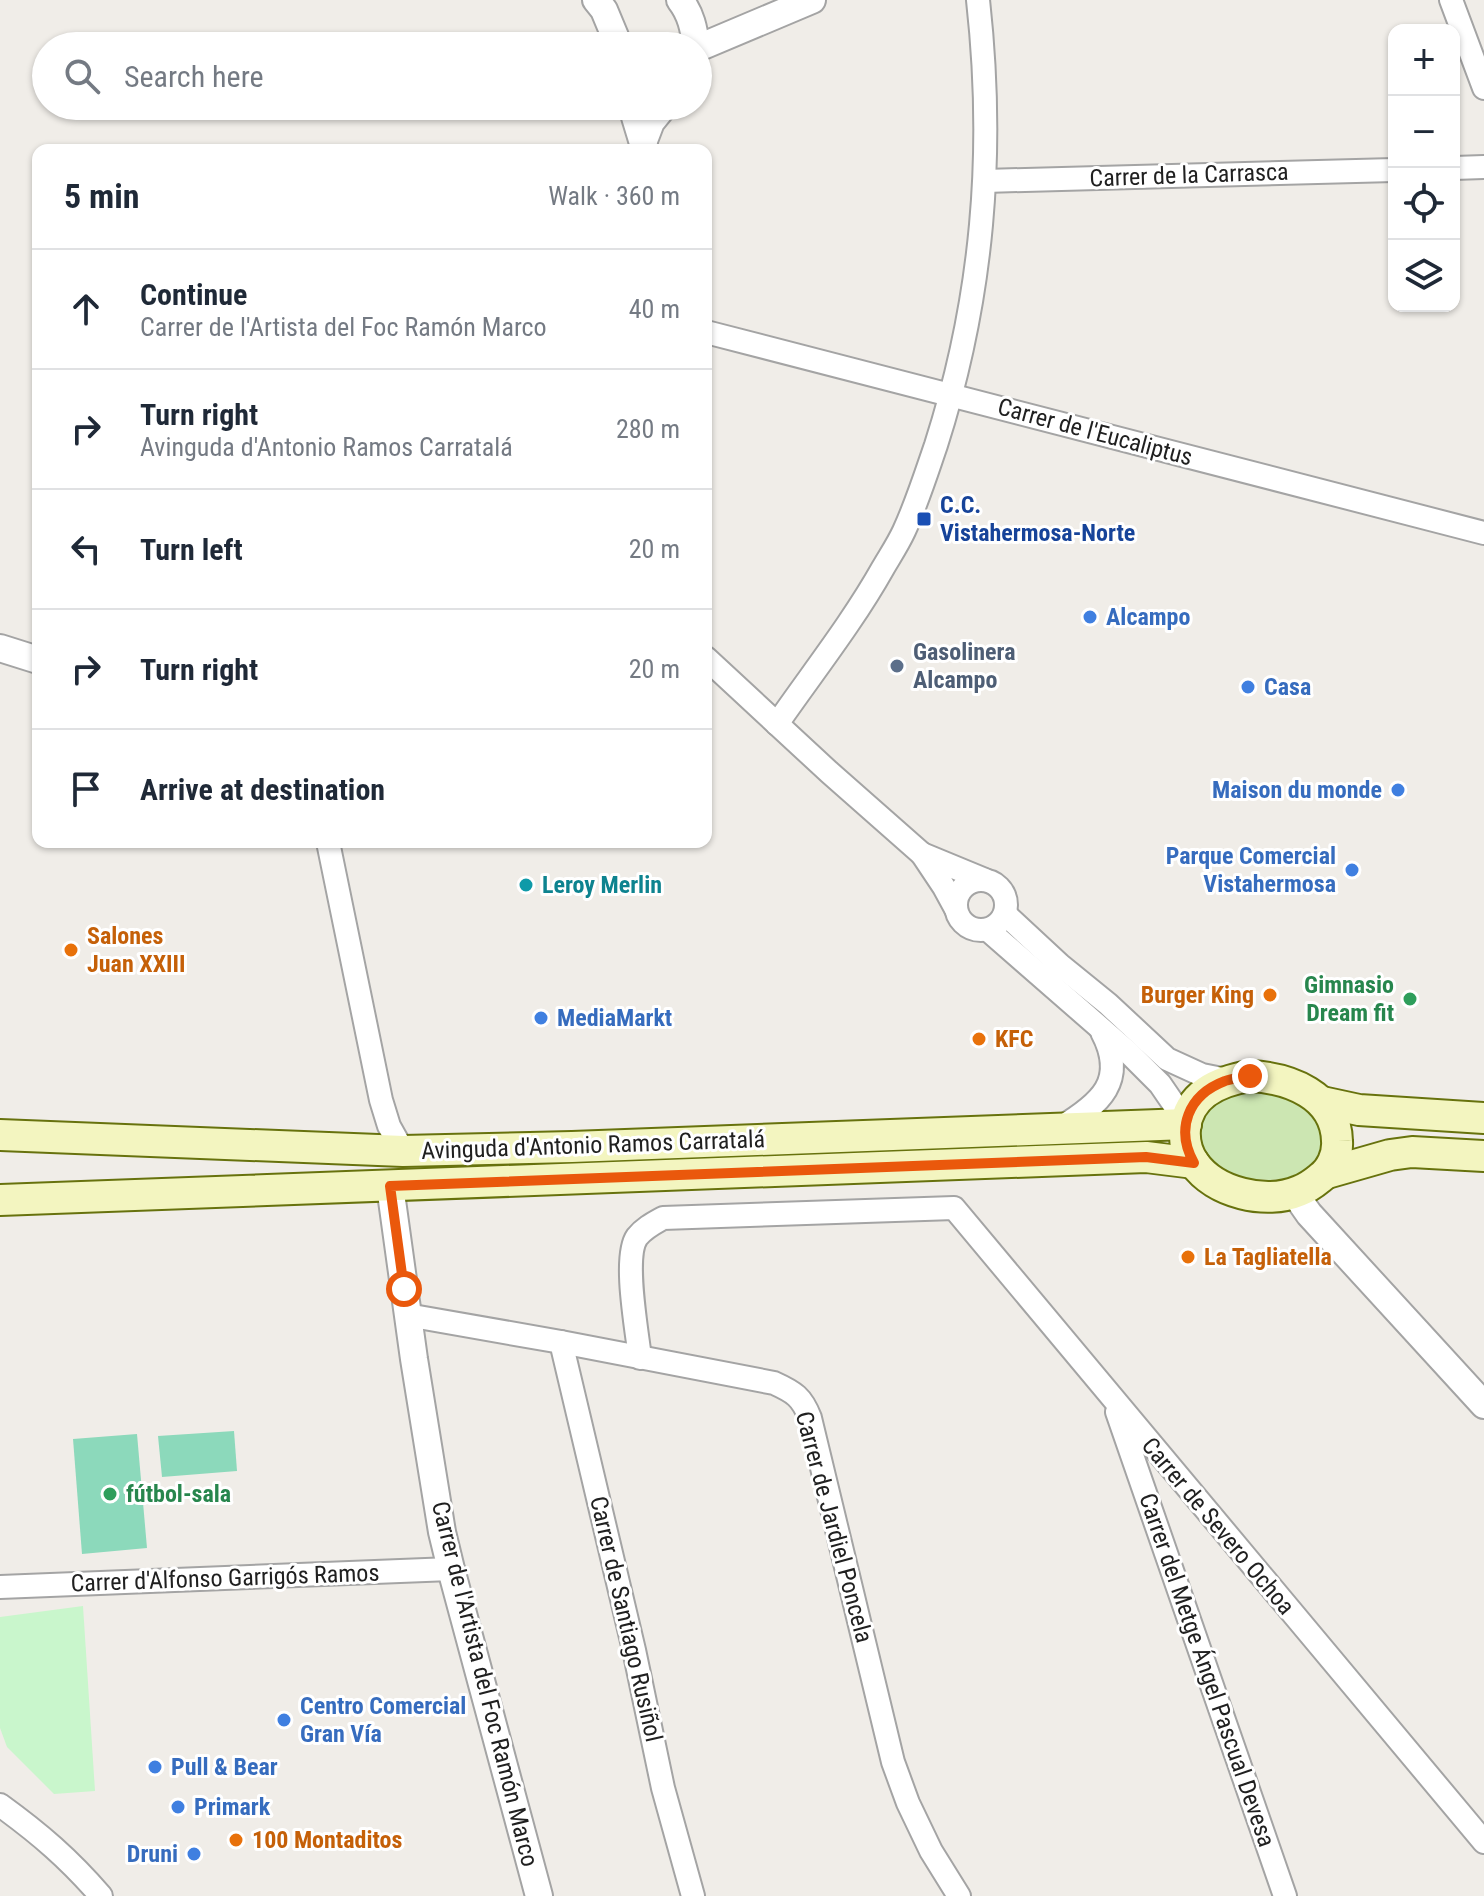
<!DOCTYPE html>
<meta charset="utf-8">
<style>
:root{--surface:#fff;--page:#f6f6f7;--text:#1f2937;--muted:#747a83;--line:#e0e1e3}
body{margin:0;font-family:"Roboto Condensed",sans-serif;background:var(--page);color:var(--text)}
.controls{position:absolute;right:24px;top:24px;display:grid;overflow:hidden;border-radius:16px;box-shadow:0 2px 6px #0004}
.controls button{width:72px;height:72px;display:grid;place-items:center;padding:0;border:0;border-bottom:2px solid var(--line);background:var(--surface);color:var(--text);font:40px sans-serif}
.stop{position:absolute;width:24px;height:24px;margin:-18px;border:6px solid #ea580c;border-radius:50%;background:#fff}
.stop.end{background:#ea580c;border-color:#fff;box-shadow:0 2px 8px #0008}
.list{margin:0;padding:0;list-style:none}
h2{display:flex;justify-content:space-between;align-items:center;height:104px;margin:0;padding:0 32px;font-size:34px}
h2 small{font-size:26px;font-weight:400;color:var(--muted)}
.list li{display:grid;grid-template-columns:52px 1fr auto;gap:24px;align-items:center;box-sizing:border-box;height:120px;padding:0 32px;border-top:2px solid var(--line)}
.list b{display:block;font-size:30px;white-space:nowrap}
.list p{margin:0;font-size:26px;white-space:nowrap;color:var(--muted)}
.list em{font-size:26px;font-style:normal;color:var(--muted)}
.icon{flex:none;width:44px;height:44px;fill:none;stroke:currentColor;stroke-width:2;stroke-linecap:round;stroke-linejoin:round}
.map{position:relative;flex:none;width:1484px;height:1896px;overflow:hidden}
.search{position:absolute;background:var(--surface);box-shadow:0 2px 6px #0004;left:32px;top:32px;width:680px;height:88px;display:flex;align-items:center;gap:20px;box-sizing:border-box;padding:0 28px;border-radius:44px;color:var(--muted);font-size:30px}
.panel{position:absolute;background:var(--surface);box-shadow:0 2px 6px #0004;left:32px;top:144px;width:680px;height:704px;border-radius:16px}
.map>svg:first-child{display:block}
.grass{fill:#cce6b2}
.park{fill:#c9f6cc}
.pitch{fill:#8cd9bb}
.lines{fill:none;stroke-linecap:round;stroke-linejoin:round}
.minor-casing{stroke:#a4a4a4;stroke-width:26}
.tertiary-casing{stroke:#a4a4a4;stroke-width:30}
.secondary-casing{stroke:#67720d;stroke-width:34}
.minor{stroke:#fff;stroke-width:22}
.tertiary{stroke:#fff;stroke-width:26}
.secondary{stroke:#f3f5c0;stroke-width:30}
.route{stroke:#ea580c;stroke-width:10}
.transit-dot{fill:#1a4fb4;stroke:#fff;stroke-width:3}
.shop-dot{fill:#3f7fe0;stroke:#fff;stroke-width:3}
.service-dot{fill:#5c6f8a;stroke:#fff;stroke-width:3}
.culture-dot{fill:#0f9aa8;stroke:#fff;stroke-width:3}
.food-dot{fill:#e8710a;stroke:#fff;stroke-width:3}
.leisure-dot{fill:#2e9e5b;stroke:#fff;stroke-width:3}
.labels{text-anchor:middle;stroke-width:6;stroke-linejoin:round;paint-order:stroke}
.street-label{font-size:24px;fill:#202020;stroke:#fff}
.transit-label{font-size:24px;font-weight:bold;fill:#164399;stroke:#fff;text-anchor:start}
.shop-label{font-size:24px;font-weight:bold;fill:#366cbe;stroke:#fff;text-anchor:start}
.service-label{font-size:24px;font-weight:bold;fill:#4e5e75;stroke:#fff;text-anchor:start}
.culture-label{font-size:24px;font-weight:bold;fill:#0d838f;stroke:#fff;text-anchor:start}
.food-label{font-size:24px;font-weight:bold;fill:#c56008;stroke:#fff;text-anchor:start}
.leisure-label{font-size:24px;font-weight:bold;fill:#27864d;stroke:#fff;text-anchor:end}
</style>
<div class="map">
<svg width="1484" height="1896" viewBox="0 0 1484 1896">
<rect width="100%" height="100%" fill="#f0ede8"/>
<path class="grass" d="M1248,1089C1254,1089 1260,1089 1266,1090C1274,1091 1282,1095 1289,1098C1294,1100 1301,1102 1306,1105C1322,1115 1327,1137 1319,1154C1314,1163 1307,1172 1298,1175C1269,1186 1220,1179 1202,1151C1200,1147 1199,1138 1198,1133C1196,1105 1224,1094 1248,1089Z"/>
<path class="park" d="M83,1606L95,1791L54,1794L7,1747L0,1728V1617Z"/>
<g class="pitch">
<path d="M234,1431L237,1471L162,1477L158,1436Z"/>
<path d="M137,1434L147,1548L82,1554L73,1439Z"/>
</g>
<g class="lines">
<g class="minor-casing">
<g id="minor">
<path d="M1451,0L1484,88"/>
<path d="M1454,168L1484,167"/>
<path d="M985,181L1394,170"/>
<path d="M706,332L1484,533"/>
<path d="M706,658L829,772L922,854"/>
<path d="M777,724C813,672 852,623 883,568C890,556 898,544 904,531C917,503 926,474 936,445C983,298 995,153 978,0"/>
<path d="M328,842L381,1100L389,1126L403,1151"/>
<circle cx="981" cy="905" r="25"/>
<path d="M956,909L944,887L922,854L985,880"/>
<path d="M1005,914L1060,965L1108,1004L1167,1059L1202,1075L1227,1080"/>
<path d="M988,930L1129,1053L1160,1084L1186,1122"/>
<path d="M1060,1128C1100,1104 1128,1081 1102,1032"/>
<path d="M407,1315L561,1342L774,1383C794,1392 802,1397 810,1418L893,1762L908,1803L931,1851L959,1896"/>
<path d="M561,1342L634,1650L663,1788L693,1896"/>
<path d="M640,1358C637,1331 623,1257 637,1237C644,1228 654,1223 663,1218L954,1208L1484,1842"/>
<path d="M1117,1412L1285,1896"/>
<path d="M0,1587L451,1569"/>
<path d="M0,1805C40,1834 69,1859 101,1896"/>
</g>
</g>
<g class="tertiary-casing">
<g id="tertiary">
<path d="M596,0L604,10L619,46"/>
<path d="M680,0C691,14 694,29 696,46"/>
<path d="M698,48L812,0"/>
<path d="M634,106L635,117L645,150"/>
<path d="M643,143L651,122L664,106"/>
<path d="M0,648L38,660"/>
<path d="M390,1186L414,1359L442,1532L451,1569L539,1896"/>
<path d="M1300,1191L1302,1204L1309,1214L1484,1405"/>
</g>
</g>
<g class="secondary-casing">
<g id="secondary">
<path d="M1250,1076C1289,1078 1336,1095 1337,1141C1338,1155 1331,1170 1320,1178C1314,1183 1307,1188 1299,1191C1266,1205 1215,1193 1194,1163C1187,1153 1184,1141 1185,1129C1188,1094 1219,1081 1250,1076Z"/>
<path d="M1322,1102L1359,1110L1484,1118"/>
<path d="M0,1135L403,1151L572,1147L1186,1124"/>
<path d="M1327,1173L1390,1155L1412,1152L1484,1156"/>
<path d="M0,1200L1146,1157L1194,1163"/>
</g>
</g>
<use href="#minor" class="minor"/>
<use href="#tertiary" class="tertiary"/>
<use href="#secondary" class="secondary"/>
</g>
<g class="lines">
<path class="route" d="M404,1289L390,1186L1146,1157L1194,1163C1175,1129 1188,1095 1225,1081C1232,1078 1241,1078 1250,1076"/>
</g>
<rect class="transit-dot" x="916" y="511" width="16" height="16" rx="4"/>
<g class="shop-dot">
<circle cx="1090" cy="617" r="8"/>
<circle cx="1248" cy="687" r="8"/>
<circle cx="1398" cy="790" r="8"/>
<circle cx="1352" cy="870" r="8"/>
<circle cx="541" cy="1018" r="8"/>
<circle cx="284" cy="1720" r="8"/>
<circle cx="155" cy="1767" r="8"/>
<circle cx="178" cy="1807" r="8"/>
<circle cx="194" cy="1854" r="8"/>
</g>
<circle class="service-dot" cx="897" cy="666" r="8"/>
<circle class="culture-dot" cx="526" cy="885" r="8"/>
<g class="food-dot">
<circle cx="71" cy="950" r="8"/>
<circle cx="1270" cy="995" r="8"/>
<circle cx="979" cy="1039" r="8"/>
<circle cx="1188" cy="1257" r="8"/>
<circle cx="236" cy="1840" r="8"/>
</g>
<g class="leisure-dot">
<circle cx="1410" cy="999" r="8"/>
<circle cx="110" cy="1494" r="8"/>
</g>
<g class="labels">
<g class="street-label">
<text transform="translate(1189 175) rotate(-2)" y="8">Carrer de la Carrasca</text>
<text transform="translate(1095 432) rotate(15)" y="8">Carrer de l'Eucaliptus</text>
<text transform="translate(593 1145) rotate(-2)" y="8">Avinguda d'Antonio Ramos Carratalá</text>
<text transform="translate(1218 1526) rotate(50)" y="8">Carrer de Severo Ochoa</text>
<text transform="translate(834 1527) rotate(75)" y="8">Carrer de Jardiel Poncela</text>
<text transform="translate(225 1578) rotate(-2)" y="8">Carrer d'Alfonso Garrigós Ramos</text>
<text transform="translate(626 1619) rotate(77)" y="8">Carrer de Santiago Rusiñol</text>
<text transform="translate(1207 1670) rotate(71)" y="8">Carrer del Metge Ángel Pascual Devesa</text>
<text transform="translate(485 1684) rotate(76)" y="8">Carrer de l'Artista del Foc Ramón Marco</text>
</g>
<g class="transit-label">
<text x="940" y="513">C.C.<tspan x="940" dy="28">Vistahermosa-Norte</tspan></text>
</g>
<g class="shop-label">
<text x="1106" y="625">Alcampo</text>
<text x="1264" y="695">Casa</text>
<text x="1382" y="798" text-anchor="end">Maison du monde</text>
<text x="1336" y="864" text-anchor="end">Parque Comercial<tspan x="1336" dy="28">Vistahermosa</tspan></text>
<text x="557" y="1026">MediaMarkt</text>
<text x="300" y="1714">Centro Comercial<tspan x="300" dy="28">Gran Vía</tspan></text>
<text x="171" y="1775">Pull &amp; Bear</text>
<text x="194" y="1815">Primark</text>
<text x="178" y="1862" text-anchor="end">Druni</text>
</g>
<g class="service-label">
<text x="913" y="660">Gasolinera<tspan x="913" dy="28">Alcampo</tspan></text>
</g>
<g class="culture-label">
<text x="542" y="893">Leroy Merlin</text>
</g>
<g class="food-label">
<text x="87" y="944">Salones<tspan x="87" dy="28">Juan XXIII</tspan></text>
<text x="1254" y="1003" text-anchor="end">Burger King</text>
<text x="995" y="1047">KFC</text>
<text x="1204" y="1265">La Tagliatella</text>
<text x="252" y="1848">100 Montaditos</text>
</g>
<g class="leisure-label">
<text x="1394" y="993">Gimnasio<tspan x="1394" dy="28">Dream fit</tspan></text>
<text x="126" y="1502" text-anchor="start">fútbol-sala</text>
</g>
</g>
</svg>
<div class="controls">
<button>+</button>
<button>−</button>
<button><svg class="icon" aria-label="locate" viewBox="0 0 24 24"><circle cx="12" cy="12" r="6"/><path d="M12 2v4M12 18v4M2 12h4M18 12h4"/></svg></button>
<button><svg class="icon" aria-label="layers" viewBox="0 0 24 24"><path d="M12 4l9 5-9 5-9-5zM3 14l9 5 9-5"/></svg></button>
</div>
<div class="stop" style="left:404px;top:1289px"></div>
<div class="stop end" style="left:1250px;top:1076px"></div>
<div class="search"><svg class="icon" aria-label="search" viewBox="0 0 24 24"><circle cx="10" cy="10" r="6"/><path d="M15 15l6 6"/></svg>Search here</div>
<section class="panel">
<h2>5 min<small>Walk · 360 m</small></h2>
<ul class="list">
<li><svg class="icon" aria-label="ahead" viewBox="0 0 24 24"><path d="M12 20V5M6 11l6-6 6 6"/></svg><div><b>Continue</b><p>Carrer de l'Artista del Foc Ramón Marco</p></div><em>40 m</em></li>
<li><svg class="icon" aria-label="right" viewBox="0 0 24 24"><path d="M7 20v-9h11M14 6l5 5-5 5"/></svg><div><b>Turn right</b><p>Avinguda d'Antonio Ramos Carratalá</p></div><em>280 m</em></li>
<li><svg class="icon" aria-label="left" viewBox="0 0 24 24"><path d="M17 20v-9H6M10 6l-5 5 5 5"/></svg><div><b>Turn left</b></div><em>20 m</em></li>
<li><svg class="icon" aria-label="right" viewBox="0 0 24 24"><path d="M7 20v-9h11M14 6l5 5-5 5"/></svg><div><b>Turn right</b></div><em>20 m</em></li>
<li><svg class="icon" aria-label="arrive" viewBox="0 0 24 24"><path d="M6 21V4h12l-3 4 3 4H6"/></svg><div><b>Arrive at destination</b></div></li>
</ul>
</section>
</div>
